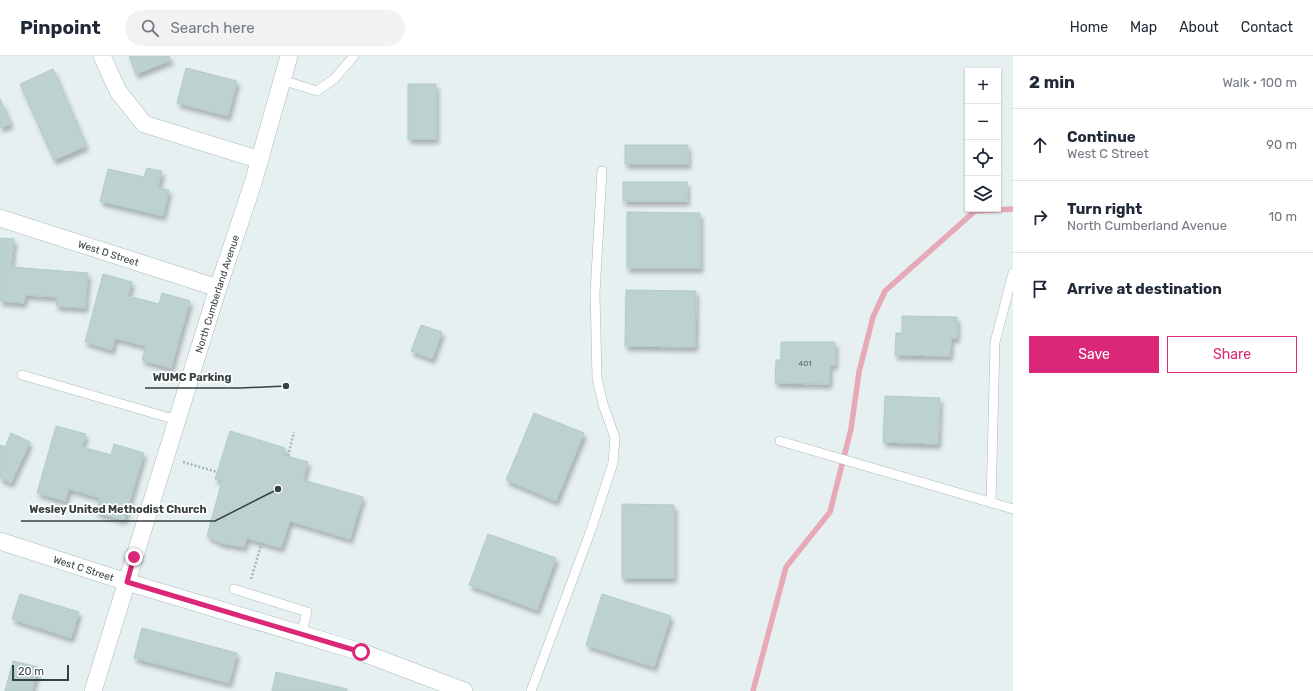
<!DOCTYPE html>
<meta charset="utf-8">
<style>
:root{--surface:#fff;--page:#f2f2f3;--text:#1f2937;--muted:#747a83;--line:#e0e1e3;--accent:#db2777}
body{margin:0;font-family:Rubik,sans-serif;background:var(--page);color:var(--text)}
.controls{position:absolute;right:12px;top:12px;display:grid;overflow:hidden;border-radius:0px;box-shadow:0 1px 3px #0004}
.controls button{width:36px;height:36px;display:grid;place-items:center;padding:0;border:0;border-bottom:1px solid var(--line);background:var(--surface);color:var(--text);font:20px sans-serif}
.scale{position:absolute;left:12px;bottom:10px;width:57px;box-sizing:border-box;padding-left:4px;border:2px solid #364242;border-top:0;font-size:11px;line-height:14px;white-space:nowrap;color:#364242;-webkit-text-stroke:3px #fff;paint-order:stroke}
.stop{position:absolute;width:12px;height:12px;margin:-9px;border:3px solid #db2777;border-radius:50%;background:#fff}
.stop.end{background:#db2777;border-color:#fff;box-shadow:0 1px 4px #0008}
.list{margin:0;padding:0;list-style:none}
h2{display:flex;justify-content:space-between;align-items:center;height:52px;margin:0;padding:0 16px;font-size:17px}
h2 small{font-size:13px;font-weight:400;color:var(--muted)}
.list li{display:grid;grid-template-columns:26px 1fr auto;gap:12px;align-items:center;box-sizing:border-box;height:72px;padding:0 16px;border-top:1px solid var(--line)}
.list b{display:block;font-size:15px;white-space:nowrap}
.list p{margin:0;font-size:13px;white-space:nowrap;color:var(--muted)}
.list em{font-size:13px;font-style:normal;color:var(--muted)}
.actions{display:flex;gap:8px;padding:12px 16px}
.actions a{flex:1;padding:9px 0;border:1px solid var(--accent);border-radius:0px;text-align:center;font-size:14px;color:var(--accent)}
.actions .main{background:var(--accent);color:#fff}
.icon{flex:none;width:22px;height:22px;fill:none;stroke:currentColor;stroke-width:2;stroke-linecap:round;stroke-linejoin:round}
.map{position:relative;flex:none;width:1013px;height:635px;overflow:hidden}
header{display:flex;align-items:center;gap:24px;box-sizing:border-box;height:56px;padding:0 20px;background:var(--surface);border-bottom:1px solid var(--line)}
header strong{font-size:19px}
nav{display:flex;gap:22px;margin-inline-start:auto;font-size:14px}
.search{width:280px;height:36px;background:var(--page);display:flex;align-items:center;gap:10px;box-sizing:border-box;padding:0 14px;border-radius:22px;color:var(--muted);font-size:15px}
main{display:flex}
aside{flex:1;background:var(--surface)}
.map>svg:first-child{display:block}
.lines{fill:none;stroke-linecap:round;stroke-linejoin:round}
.stream{stroke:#e7a9b8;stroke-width:5.5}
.building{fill:#bdd1d0;stroke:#b1cbca;filter:url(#shadow)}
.service-casing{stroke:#aababb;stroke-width:10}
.minor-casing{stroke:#aababb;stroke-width:18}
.path{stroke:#9dbbbb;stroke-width:2.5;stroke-dasharray:2 2;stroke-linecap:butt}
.service{stroke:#fff;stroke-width:9}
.minor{stroke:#fff;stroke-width:17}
.route{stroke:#db2777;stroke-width:5}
.labels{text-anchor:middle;stroke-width:3.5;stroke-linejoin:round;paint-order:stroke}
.number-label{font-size:8px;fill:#586666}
.street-label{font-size:10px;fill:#364242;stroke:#fff}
.leader{fill:none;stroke:#364242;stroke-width:1.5}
.callout-dot{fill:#364242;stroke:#fff;stroke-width:1.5}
.callout-label{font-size:11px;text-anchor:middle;font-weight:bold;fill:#364242;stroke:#fff;stroke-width:3.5;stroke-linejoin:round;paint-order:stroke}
</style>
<header>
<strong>Pinpoint</strong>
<div class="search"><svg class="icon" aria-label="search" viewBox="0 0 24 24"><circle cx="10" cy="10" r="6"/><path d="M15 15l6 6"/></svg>Search here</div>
<nav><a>Home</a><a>Map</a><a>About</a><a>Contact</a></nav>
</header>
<main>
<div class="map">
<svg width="1013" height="635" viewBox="0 0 1013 635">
<defs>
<filter id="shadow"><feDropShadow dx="2.5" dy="4.5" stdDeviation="2" flood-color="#0004"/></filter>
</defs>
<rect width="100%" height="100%" fill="#e6f0f1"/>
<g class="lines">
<path class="stream" d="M753,635L786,511L830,456L851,373L859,316L873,261L885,235L975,155L1013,153"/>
</g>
<g class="building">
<path d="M129,0H169L171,4L136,18Z"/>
<path d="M186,12L237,25L228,60L177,47Z"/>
<path d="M53,13L86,90L54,104L20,28Z"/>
<rect x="408" y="28" width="28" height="55"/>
<path d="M0,43L11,68L0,72Z"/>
<rect x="625" y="89" width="63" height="19"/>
<path d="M147,112L162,115L158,131L169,134L163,160L100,145L108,113L144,121Z"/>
<rect x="623" y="126" width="64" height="19"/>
<path d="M627,156L700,157V212H627Z"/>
<path d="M0,182L14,183L11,211L88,217L85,252L56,250L57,241L25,239L24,247L0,245Z"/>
<path d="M103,218L132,226L128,240L159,248L162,237L190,245L171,312L142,304L146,290L115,282L112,294L85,286Z"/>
<path d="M626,234L696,235L695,291L625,290Z"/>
<path d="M902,260L957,261V282H951L950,300L895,299L896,277H902Z"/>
<path d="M421,269L442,276L432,303L411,295Z"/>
<path d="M781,286H835V309H830L829,328L775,327L776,304H781Z"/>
<path d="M885,340L940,342L938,388L883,386Z"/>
<path d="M534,357L584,377L556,445L506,424Z"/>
<path d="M56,370L86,378L82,391L111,399L114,388L144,397L124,464L96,456L100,442L69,433L65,445L37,437Z"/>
<path d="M230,375L285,392L283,399L308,406L303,424L363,441L350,483L290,465L281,492L247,482L244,491L221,487L207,480L222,425L215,423Z"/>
<path d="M11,377L30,386L11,427L0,422V389L5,391Z"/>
<path d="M622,448L674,449V522H622Z"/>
<path d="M488,478L556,502L537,554L469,529Z"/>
<path d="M20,538L79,556L71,582L12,563Z"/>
<path d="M602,538L671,560L654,611L586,589Z"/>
<path d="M142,572L237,597L229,627L134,602Z"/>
<path d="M13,605L38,611L32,635H5Z"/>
<path d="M276,616L347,633V635H272Z"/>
</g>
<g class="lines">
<g class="service-casing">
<g id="service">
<path d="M282,24L317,35L334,23L354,0"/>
<path d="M22,319L177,364"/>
<path d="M780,385L1013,453"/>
<path d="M991,447L995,286L1013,217"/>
<path d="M234,533L307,556L301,578"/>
<path d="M531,635L591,474L613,407L615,382L603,348L597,322L595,237L602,115"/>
</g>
</g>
<g class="minor-casing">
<g id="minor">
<path d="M102,0L118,35L144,68L260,104"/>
<path id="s1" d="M0,162L218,232"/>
<path id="s2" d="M0,485L127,526L361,596L464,635"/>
<path id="s3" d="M93,635L218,232L253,127L289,0"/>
</g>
</g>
<g class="path">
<path d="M288,400L294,376"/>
<path d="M183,406L217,416"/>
<path d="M251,523L262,486"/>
</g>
<use href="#service" class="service"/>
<use href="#minor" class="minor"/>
</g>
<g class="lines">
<path class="route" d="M134,501L127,526L361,596"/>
</g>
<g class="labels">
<g class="number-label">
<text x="805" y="310">401</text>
</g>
<g class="street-label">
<text dy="4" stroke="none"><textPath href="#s1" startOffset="114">West D Street</textPath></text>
<text dy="4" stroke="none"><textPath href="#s3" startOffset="416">North Cumberland Avenue</textPath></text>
<text dy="4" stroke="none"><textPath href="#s2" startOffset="88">West C Street</textPath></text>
</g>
</g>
<path class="leader" d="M286 330L240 332H145M278 433L215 465H21"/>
<g class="callout-dot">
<circle cx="286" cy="330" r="4"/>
<circle cx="278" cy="433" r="4"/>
</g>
<g class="callout-label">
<text x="192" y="325">WUMC Parking</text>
<text x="118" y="457">Wesley United Methodist Church</text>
</g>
</svg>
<div class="controls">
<button>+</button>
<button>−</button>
<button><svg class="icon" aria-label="locate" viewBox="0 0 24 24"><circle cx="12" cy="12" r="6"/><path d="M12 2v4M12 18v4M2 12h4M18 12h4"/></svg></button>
<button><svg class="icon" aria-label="layers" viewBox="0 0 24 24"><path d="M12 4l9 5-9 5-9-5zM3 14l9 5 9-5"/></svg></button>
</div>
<div class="scale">20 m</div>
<div class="stop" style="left:361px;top:596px"></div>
<div class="stop end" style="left:134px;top:501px"></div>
</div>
<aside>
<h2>2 min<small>Walk · 100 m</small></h2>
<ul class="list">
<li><svg class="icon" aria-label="ahead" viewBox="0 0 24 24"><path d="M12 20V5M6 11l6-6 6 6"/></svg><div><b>Continue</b><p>West C Street</p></div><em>90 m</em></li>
<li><svg class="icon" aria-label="right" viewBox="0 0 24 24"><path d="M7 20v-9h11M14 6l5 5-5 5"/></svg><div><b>Turn right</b><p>North Cumberland Avenue</p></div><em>10 m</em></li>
<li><svg class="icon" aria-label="arrive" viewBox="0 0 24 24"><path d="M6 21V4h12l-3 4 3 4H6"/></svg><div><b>Arrive at destination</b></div></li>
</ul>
<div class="actions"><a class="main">Save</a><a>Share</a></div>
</aside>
</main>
